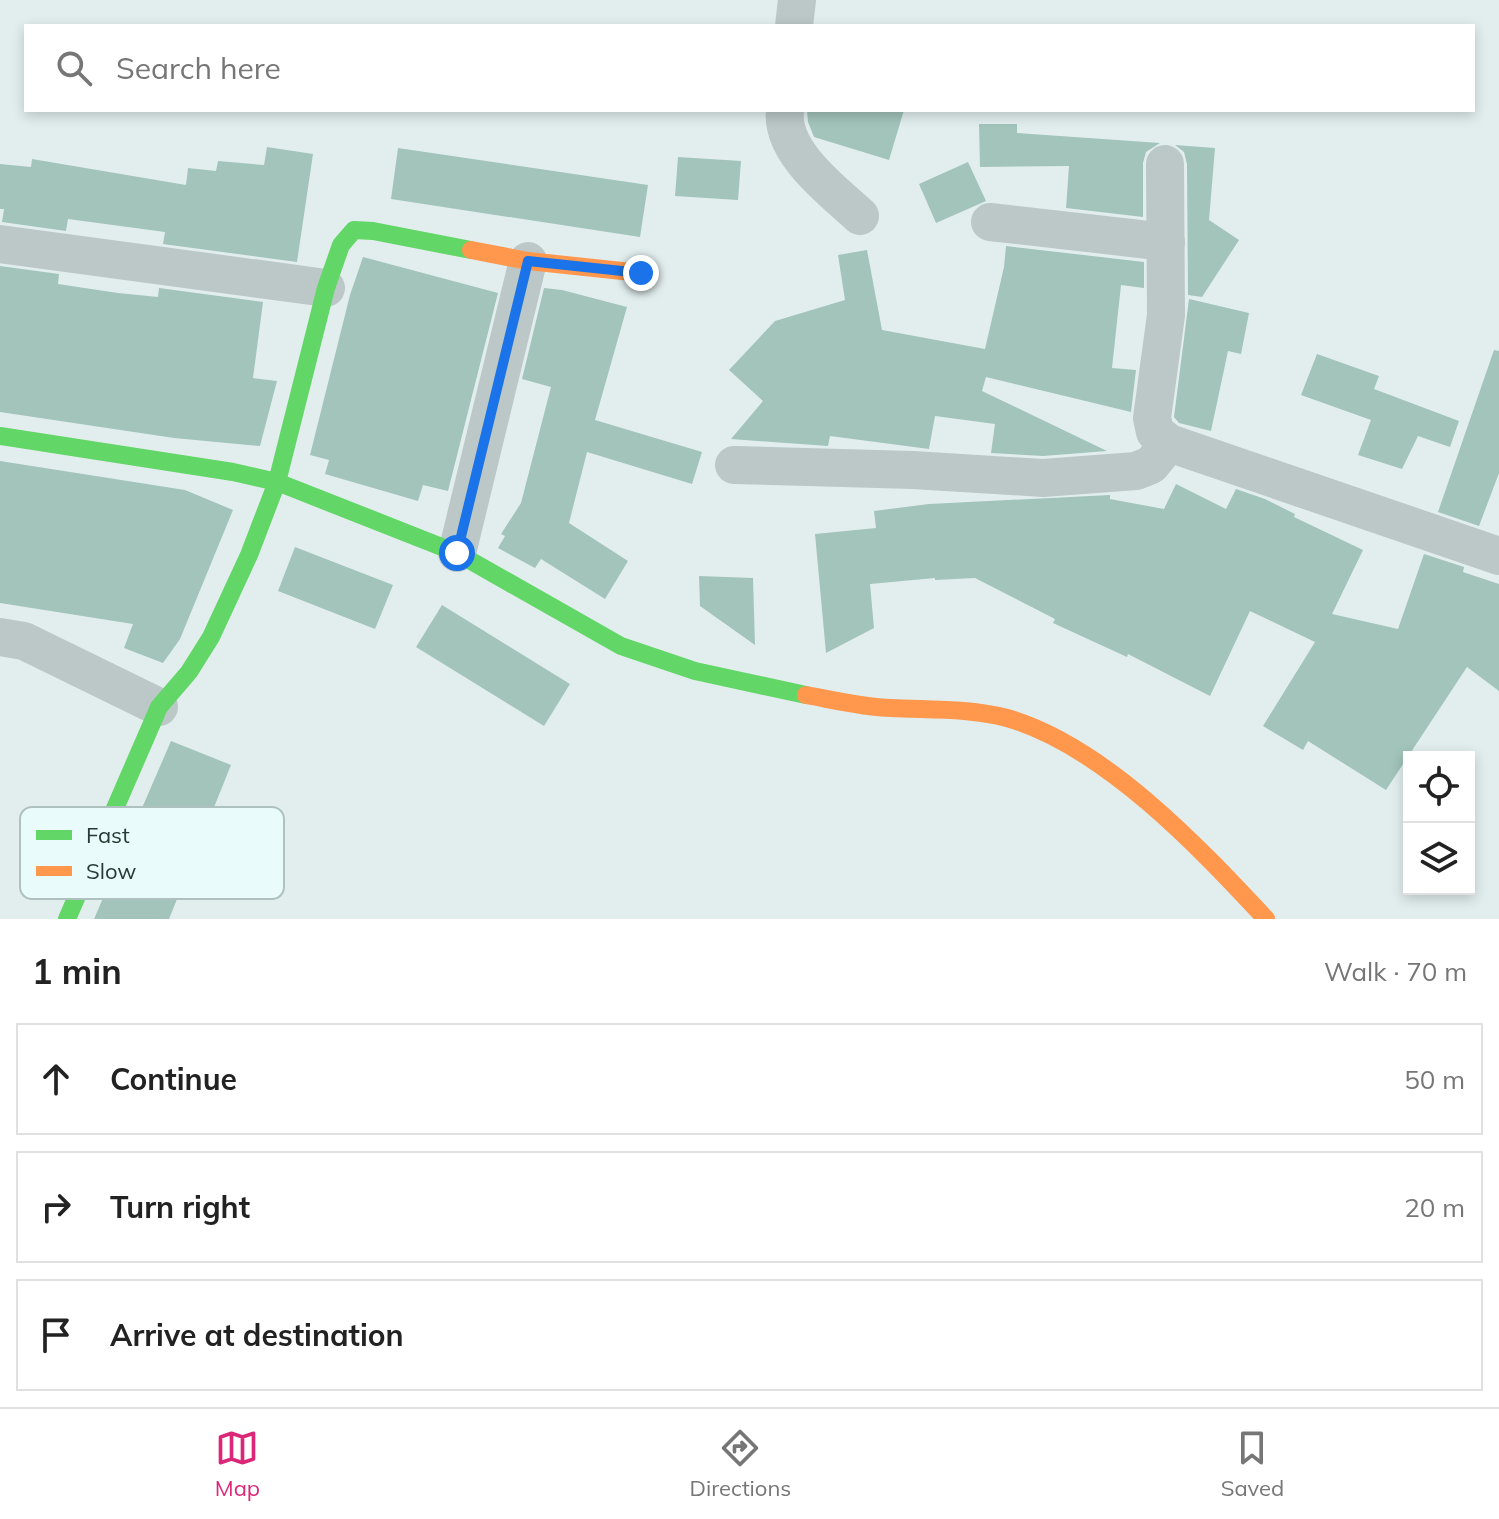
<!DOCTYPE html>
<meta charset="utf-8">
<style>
:root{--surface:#fff;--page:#f2f2f2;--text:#222;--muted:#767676;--line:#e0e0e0;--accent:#db2777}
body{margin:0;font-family:Mulish,sans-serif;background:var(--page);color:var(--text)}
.controls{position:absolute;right:24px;bottom:24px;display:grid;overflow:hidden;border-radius:0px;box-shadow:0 4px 12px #0003}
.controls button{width:72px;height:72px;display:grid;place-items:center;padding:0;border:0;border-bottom:2px solid var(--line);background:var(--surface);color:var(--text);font:40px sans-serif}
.stop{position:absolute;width:24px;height:24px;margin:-18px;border:6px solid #1a73e8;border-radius:50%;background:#fff}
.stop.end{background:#1a73e8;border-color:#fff;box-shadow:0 2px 8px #0008}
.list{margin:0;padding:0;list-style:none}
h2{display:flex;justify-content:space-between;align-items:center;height:104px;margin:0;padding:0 32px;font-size:34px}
h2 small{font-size:26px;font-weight:400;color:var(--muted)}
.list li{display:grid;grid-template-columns:52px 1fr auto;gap:24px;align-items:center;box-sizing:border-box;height:112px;margin:0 16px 16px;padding:0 16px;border:2px solid var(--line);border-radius:0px}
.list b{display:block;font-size:30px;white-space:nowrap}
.list em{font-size:26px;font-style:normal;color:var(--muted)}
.icon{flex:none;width:44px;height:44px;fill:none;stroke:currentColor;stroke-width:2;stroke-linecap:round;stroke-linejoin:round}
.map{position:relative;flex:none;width:1499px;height:919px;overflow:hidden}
.search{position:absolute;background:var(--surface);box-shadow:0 4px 12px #0003;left:24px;right:24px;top:24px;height:88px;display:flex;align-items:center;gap:20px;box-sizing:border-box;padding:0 28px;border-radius:0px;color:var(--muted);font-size:30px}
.sheet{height:488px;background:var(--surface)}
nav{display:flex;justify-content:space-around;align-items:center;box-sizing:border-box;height:112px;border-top:2px solid var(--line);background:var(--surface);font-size:22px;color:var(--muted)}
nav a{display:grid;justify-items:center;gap:4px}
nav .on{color:var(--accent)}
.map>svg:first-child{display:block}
.building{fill:#a2c4ba}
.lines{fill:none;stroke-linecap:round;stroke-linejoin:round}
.street{stroke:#bbc8c7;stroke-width:38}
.fast{stroke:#63d668;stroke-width:18}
.slow{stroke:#ff974d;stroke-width:18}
.route{stroke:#1a73e8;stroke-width:10}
.key{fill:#e9fbfa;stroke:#afc1bf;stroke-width:2}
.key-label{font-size:22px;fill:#283a35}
</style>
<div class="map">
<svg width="1499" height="919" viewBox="0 0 1499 919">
<rect width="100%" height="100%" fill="#e2eeee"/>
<g class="building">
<path d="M807,110H904L889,160L814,137L808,122Z"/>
<path d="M979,124H1017V133L1160,143L1146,152L1143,163V217L1066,208L1069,166L980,167Z"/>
<path d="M1175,145L1215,148L1209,220L1239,240L1202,297L1188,295L1187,164L1184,152Z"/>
<path d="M267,147L313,154L297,262L163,244L165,232L68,219L66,231L2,222L4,209H0V164L31,167L32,159L186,185L188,168L216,171L218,161L264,165Z"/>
<path d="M398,148L648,185L640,237L391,199Z"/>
<path d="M678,157L741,161L738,200L675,196Z"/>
<path d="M968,162L986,201L936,223L919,184Z"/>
<path d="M1006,246L1144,262V288L1121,285L1112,368L1136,370L1131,412L986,377L982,391L1107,451L1043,456L991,453L995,424L935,416L929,449L830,436L828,446L731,439L763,401L729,370L775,321L845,300L838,255L867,250L882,330L985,349L1004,267Z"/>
<path d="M363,257L498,293L448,491L423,485L418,501L325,474L329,460L310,455L350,295Z"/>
<path d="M0,266L59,274L58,284L118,293L158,297L159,288L263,302L253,378L277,381L260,446L174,438L0,412Z"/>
<path d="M544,288L562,290L627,307L595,420L702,452L692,484L587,452L569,523L628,561L605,599L541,559L535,568L498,548L505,536L501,534L521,503L551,387L522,379Z"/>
<path d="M1189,299L1249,313L1241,354L1228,351L1211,431L1179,423L1174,417Z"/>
<path d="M1494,350L1499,351V473L1479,526L1438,512Z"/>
<path d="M1317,354L1379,376L1374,389L1459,421L1450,447L1418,436L1402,469L1358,455L1371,420L1301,395Z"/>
<path d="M0,461L185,490L233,510L180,639L163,663L124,648L133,624L0,603Z"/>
<path d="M1176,484L1226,509L1236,489L1265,499L1295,514L1294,517L1363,550L1332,614L1398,629L1424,554L1464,567L1463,572L1499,584V691L1467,667L1386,790L1308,741L1303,750L1263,726L1315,642L1250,611L1210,696L1128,654L1127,657L1053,623L1055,619L975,578L935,580V578L870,584L874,628L826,653L815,534L876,528L874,511L929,504L1110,495V499L1164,509Z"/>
<path d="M295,547L393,585L375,629L278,591Z"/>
<path d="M699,576L753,578L755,645L700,606Z"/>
<path d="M442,605L570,684L544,726L416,647Z"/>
<path d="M171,741L231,765L169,919H94Z"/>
</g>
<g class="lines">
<g class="street">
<path d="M794,26L797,0"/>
<path d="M785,110C780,152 832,190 860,216"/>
<path d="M1165,164L1166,315L1152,418L1155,432L1169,443L1499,556"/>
<path d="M990,222L1166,242"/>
<path d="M0,244L326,288"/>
<path d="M734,465L913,470L1043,478L1136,471L1151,465L1169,443"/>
<path d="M457,553L528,261"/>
<path d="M0,637L24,641L159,707"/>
</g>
<g class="fast">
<path d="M0,436L233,472L277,482L457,553L621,646L695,671L806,695"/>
<path d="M67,919L159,707L189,672L211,637L249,555L277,482L326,288L341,245L354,230L373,231L471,250"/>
</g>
<g class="slow">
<path d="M471,250L528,261L641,273"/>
<path d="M806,695C834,700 863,707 891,708C929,710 970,708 1007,718C1104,746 1199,847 1266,919"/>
</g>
</g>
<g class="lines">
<path class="route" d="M457,553L528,261L641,273"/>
</g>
<rect x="20" y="807" width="264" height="92" rx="12" class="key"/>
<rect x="36" y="830" width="36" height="10" fill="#63d668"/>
<rect x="36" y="866" width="36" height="10" fill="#ff974d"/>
<g class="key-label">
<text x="86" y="843">Fast</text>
<text x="86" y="879">Slow</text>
</g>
</svg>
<div class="controls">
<button><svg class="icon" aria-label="locate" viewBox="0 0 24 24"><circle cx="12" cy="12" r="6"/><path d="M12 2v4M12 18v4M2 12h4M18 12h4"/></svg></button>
<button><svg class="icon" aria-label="layers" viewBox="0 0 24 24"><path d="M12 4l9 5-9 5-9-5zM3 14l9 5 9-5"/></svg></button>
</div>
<div class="stop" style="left:457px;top:553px"></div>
<div class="stop end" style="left:641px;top:273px"></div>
<div class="search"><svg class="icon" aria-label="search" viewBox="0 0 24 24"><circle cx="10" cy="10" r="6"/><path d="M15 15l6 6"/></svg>Search here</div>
</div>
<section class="sheet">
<h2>1 min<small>Walk · 70 m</small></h2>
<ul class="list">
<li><svg class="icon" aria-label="ahead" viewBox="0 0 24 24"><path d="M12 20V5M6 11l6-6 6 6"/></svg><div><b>Continue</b></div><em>50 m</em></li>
<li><svg class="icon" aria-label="right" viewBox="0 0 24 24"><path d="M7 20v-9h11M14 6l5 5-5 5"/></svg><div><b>Turn right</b></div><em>20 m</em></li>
<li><svg class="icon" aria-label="arrive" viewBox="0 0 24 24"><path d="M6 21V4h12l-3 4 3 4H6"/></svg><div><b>Arrive at destination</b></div></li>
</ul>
</section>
<nav>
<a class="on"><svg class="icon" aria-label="map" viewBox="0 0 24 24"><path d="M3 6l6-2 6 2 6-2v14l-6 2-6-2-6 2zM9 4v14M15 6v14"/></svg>Map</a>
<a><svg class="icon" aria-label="directions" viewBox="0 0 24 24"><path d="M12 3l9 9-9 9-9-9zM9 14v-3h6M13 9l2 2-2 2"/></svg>Directions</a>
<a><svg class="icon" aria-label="saved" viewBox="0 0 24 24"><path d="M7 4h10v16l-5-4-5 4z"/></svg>Saved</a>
</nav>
